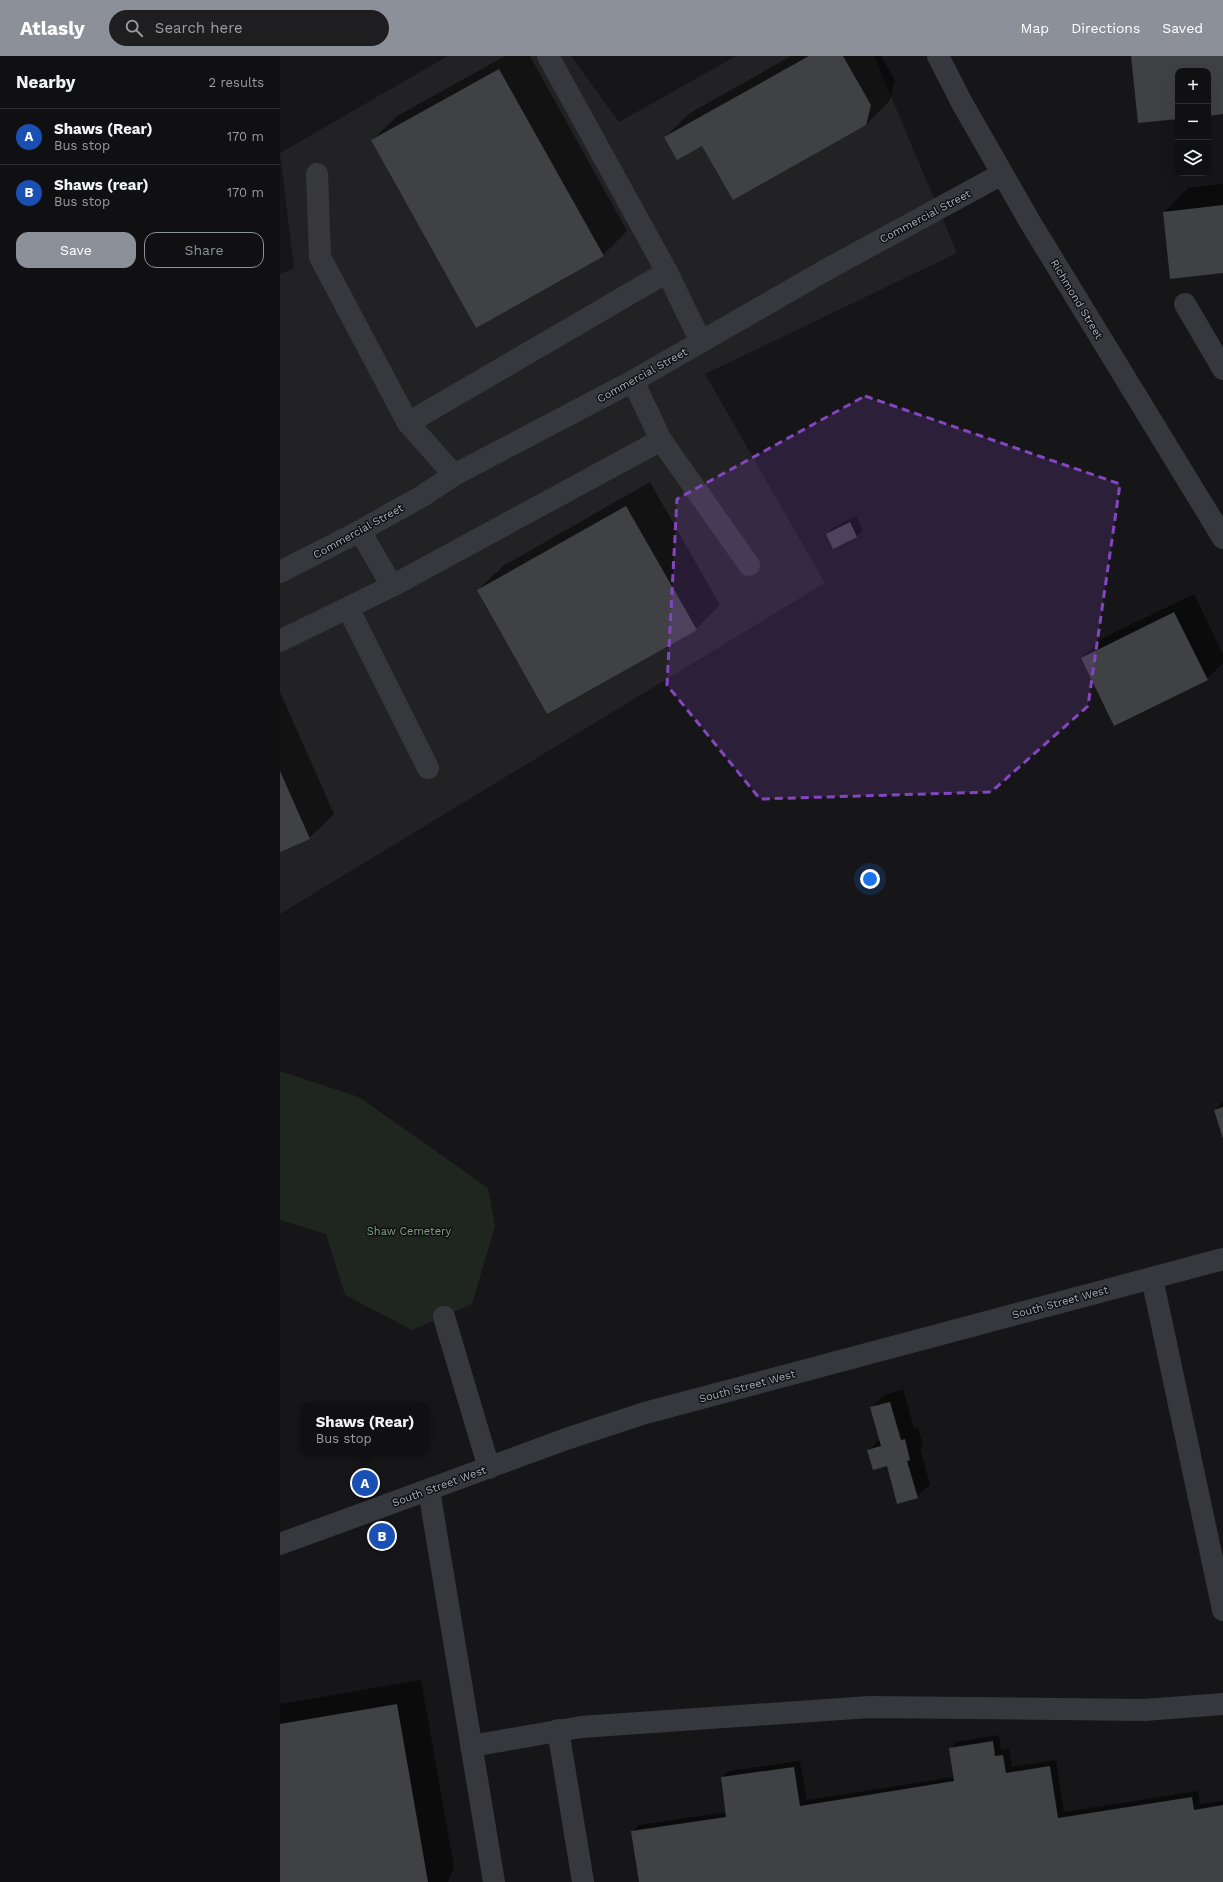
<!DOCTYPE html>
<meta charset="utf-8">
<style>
:root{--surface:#101012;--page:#1e1e20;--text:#f1f3f6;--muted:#9c9d9f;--line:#303032;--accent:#8c9099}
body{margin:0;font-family:"Work Sans",sans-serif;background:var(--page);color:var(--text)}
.controls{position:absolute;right:12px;top:12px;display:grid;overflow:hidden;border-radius:8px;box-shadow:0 4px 16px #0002}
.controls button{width:36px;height:36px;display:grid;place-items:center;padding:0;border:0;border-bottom:1px solid var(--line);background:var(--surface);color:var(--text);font:20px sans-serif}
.you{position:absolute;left:590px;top:823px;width:14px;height:14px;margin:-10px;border:3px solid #fff;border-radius:50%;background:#1a73e8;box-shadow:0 0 0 6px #1a73e833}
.badge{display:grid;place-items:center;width:26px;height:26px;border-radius:50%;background:var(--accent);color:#fff;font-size:13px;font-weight:700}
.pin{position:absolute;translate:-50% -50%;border:2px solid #fff;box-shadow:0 1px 4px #0006}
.popup{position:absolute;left:21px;top:1347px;width:128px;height:52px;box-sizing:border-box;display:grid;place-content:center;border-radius:8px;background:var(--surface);filter:drop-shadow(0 1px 3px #0005);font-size:13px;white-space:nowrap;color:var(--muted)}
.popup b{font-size:15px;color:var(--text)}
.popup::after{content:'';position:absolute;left:50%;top:100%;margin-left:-8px;border:8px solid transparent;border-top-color:var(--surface)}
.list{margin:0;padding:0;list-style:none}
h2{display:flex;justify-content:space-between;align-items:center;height:52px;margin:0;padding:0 16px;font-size:17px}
h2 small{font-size:13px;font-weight:400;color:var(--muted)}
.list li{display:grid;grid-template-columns:26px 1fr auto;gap:12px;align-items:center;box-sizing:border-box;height:56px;padding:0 16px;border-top:1px solid var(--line)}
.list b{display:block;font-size:15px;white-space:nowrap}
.list p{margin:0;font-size:13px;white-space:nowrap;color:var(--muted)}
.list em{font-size:13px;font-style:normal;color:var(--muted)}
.actions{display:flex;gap:8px;padding:12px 16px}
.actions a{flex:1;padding:9px 0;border:1px solid var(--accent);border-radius:12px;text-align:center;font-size:14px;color:var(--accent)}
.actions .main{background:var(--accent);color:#fff}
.icon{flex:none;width:22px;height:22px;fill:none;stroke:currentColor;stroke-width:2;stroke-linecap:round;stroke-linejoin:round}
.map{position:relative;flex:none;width:943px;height:1826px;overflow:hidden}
header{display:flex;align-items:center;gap:24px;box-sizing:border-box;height:56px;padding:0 20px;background:var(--accent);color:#fff}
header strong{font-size:19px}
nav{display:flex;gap:22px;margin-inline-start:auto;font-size:14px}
.search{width:280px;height:36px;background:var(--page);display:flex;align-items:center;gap:10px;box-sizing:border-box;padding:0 14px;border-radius:22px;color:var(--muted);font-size:15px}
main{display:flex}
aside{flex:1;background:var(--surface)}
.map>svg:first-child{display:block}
.built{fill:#222225}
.green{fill:#1e261f}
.shadow{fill:#0007}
.building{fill:#404145}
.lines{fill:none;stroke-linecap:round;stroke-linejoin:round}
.minor{stroke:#37383d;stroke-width:22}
.marked{fill:#8446be;fill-opacity:0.2;stroke:#8446be;stroke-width:3;stroke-dasharray:8 5;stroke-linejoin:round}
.labels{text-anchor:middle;stroke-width:3;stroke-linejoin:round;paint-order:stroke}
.street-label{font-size:11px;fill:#a8adb8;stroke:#111113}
.park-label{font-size:11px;fill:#7fa381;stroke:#111113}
</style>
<header>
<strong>Atlasly</strong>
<div class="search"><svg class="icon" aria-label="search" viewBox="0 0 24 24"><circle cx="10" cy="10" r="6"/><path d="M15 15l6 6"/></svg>Search here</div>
<nav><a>Map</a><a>Directions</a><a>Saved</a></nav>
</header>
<main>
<aside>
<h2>Nearby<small>2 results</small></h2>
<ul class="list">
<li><span class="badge" style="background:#1a4fb4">A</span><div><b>Shaws (Rear)</b><p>Bus stop</p></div><em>170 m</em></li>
<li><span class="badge" style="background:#1a4fb4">B</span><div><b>Shaws (rear)</b><p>Bus stop</p></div><em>170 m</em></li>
</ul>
<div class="actions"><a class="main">Save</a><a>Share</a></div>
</aside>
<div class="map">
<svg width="943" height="1826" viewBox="0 0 943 1826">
<rect width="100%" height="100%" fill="#161618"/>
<path class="built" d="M168,0H291L339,66L456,0H594L677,197L425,318L545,527L0,858V218L14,212L0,97Z"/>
<path class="green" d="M0,1015L79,1041L208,1132L215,1170L192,1248L132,1274L65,1239L46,1178L0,1164Z"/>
<g class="shadow">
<path d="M225,0H250L347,175L323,199L92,84L117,60Z"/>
<path d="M511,0H601L615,24L610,44L586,69L385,81L410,57Z"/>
<path d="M943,128V216L884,156L908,132Z"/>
<path d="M370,426L440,549L416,573L198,534L223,510Z"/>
<path d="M576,460L583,474L577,480L554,492L547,478L553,472Z"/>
<path d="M914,538L943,598V607L927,623L802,602L821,583Z"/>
<path d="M0,636L54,758L29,782L0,795Z"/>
<path d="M943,1046V1081L935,1054Z"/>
<path d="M623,1333L634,1372L638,1371L643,1390L640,1393L650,1428L637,1441L607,1409L588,1395L600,1383L591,1352L604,1339Z"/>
<path d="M141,1624L174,1811L168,1826H0V1648Z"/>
<path d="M719,1679L721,1694L729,1693L732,1711L776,1704L784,1756L918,1735L920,1748L943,1745V1826H360L353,1775L359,1769L447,1756L442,1721L449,1715L520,1705L527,1744L674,1721L670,1693L676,1686Z"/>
</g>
<g class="building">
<path d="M529,0H563L591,49L586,69L453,144L422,90L397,104L384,81Z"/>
<path d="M851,0H943V58L928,60V15H898V63L858,67Z"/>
<path d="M219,13L324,200L196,272L91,84Z"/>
<path d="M943,149V217L890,223L883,156Z"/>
<path d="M346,450L417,574L267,658L197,534Z"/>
<path d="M570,466L577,481L553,493L546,478Z"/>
<path d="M894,556L928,624L834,670L801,602Z"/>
<path d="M0,715L30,783L0,796Z"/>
<path d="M943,1051V1083L934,1054Z"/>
<path d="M610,1346L621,1384L625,1383L630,1404L627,1405L638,1442L617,1448L607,1410L593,1414L587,1394L601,1390L590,1351Z"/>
<path d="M117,1648L148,1826H0V1668Z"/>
<path d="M713,1685L715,1700L723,1699L726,1717L770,1710L778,1762L912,1741L914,1754L943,1749V1826H359L351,1775L446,1761L441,1721L514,1711L520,1750L674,1725L669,1692Z"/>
</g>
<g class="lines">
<g class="minor">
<path d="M268,0L387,216"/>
<path d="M658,0L682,47L750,166L943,482"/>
<path d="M37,118L40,201L128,367L174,419"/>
<path d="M905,248L943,313"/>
<path d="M128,367L387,216L421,286"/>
<path d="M381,384L469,509"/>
<path d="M80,475L112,530L381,384L353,325"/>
<path d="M0,516L80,475L144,439L174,419L353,325L544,215L722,118"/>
<path d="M68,552L148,712"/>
<path d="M0,585L112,530"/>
<path d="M872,1222L943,1554"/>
<path d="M164,1261L209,1412"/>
<path d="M149,1434L214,1826"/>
<path d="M0,1488L289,1382L365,1357L943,1203"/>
<path d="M278,1674L303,1826"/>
<path d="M191,1690L301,1671L590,1651L864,1654L943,1648"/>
</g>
</g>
<path class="marked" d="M585,340L840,428L808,650L711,736L480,743L387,629L397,443Z"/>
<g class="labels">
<g class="street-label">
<text transform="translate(645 160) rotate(-28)" y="4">Commercial Street</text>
<text transform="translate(797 243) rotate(59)" y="4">Richmond Street</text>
<text transform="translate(362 319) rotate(-29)" y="4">Commercial Street</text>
<text transform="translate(78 475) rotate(-29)" y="4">Commercial Street</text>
<text transform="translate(780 1246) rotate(-15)" y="4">South Street West</text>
<text transform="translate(467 1330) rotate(-15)" y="4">South Street West</text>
<text transform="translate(159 1430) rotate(-20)" y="4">South Street West</text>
</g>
<g class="park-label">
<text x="129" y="1179">Shaw Cemetery</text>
</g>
</g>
</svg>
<div class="controls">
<button>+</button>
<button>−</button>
<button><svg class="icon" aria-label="layers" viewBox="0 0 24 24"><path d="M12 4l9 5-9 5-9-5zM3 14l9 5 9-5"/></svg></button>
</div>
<div class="you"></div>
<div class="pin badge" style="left:85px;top:1427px;background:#1a4fb4">A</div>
<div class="popup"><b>Shaws (Rear)</b>Bus stop</div>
<div class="pin badge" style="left:102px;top:1480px;background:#1a4fb4">B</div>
</div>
</main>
